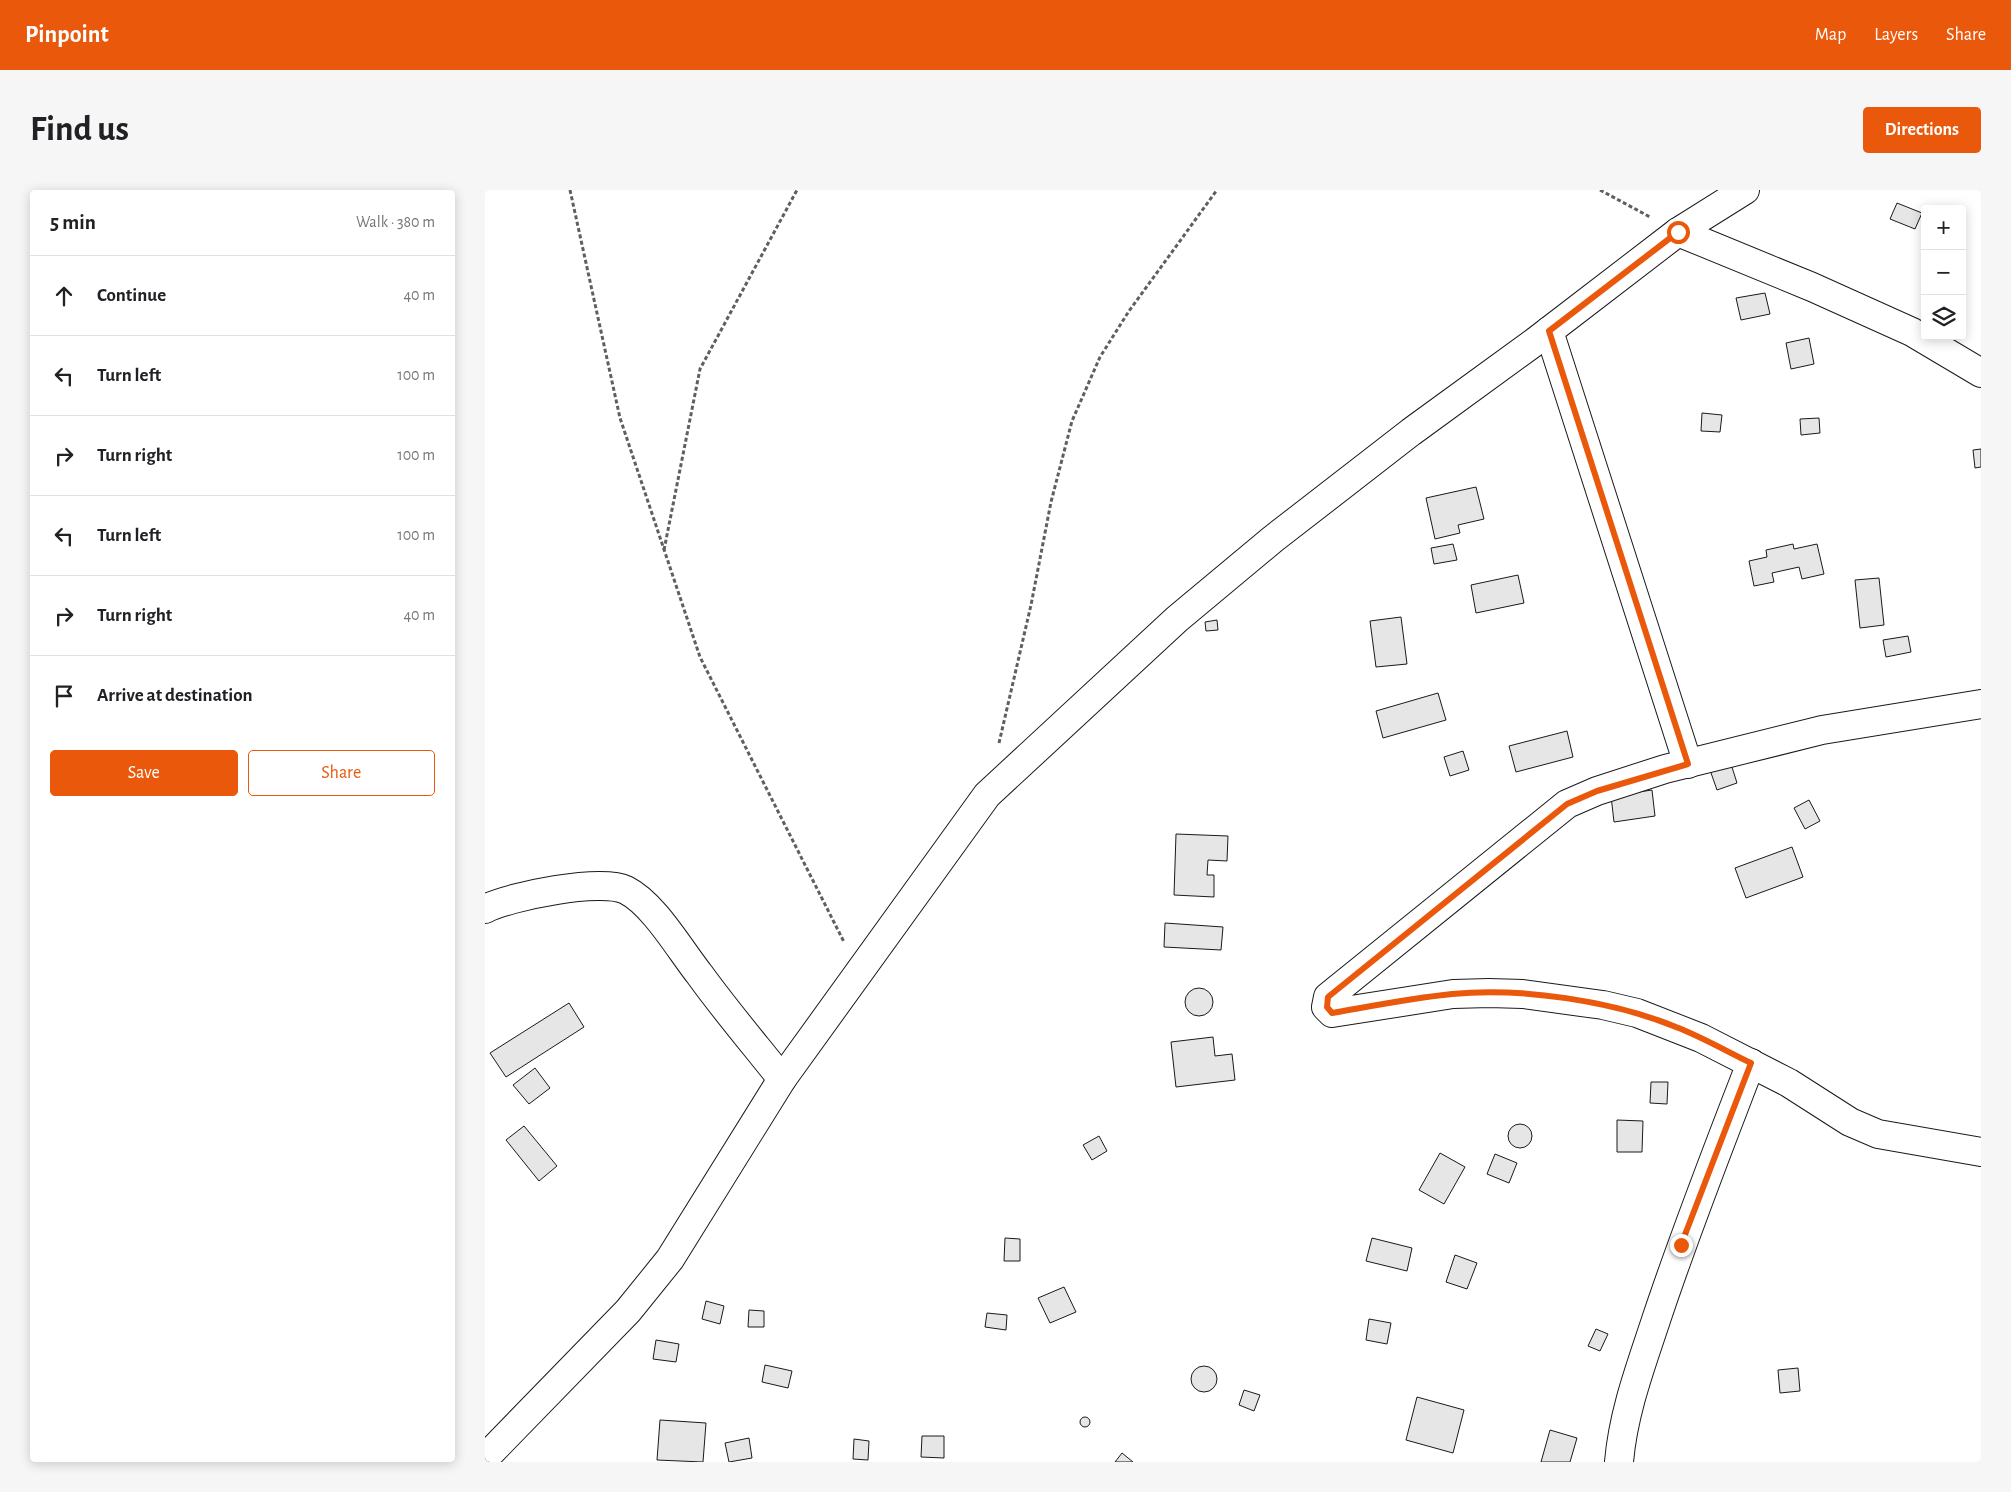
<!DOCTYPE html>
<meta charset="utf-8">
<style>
:root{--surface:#fff;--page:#f6f6f6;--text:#202124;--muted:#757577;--line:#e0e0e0;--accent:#ea580c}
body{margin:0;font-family:"Alegreya Sans",sans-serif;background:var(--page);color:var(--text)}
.controls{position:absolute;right:15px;top:15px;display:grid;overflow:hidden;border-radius:5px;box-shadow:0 2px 12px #0003}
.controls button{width:45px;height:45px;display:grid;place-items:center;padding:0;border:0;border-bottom:1px solid var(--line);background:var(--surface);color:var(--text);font:25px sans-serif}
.stop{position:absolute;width:15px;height:15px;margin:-11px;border:4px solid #ea580c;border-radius:50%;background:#fff}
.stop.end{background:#ea580c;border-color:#fff;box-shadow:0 1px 5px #0008}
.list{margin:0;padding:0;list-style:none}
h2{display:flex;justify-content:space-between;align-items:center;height:65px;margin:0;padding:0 20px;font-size:21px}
h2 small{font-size:16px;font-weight:400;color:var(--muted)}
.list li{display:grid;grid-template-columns:32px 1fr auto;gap:15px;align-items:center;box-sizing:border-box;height:80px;padding:0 20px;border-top:1px solid var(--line)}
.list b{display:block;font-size:19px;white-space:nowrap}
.list em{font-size:16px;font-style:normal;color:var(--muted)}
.actions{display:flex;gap:10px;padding:15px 20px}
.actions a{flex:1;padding:11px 0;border:1px solid var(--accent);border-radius:5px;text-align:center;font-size:18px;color:var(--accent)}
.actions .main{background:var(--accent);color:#fff}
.icon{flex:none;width:28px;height:28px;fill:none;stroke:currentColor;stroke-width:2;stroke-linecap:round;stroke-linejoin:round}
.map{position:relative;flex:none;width:1496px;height:1272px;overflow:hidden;border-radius:5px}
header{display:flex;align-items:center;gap:30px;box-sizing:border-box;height:70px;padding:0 25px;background:var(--accent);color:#fff}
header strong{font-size:24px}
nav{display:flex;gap:28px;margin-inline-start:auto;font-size:18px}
.intro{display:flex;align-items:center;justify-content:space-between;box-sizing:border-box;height:120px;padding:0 30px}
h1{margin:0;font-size:35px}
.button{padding:12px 22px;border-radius:5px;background:var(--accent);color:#fff;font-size:18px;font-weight:700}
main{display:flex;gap:30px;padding:0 30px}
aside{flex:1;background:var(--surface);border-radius:5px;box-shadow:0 2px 12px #0003}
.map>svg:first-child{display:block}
.building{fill:#e6e6e6;stroke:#1a1a1a}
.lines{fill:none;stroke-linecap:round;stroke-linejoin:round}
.minor-casing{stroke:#1a1a1a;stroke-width:30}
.path{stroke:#5f5f5f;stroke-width:3;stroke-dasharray:4 2.5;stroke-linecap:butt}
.minor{stroke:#fff;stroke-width:28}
.route{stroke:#ea580c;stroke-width:6}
</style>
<header>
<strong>Pinpoint</strong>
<nav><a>Map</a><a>Layers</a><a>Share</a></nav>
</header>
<div class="intro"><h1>Find us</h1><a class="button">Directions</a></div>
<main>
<aside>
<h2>5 min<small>Walk · 380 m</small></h2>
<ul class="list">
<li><svg class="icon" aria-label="ahead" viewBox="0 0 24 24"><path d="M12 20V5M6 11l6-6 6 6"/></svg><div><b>Continue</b></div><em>40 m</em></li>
<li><svg class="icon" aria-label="left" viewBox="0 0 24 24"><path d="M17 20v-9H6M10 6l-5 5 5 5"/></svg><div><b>Turn left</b></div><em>100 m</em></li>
<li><svg class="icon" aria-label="right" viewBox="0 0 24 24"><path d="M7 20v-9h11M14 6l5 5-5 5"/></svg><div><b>Turn right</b></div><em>100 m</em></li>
<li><svg class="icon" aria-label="left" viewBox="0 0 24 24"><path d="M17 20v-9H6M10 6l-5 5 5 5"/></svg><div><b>Turn left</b></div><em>100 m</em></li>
<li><svg class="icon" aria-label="right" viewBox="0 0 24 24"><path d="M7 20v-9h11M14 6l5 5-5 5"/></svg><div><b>Turn right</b></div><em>40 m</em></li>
<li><svg class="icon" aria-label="arrive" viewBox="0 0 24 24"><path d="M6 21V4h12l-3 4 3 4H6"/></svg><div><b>Arrive at destination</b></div></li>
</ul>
<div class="actions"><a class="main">Save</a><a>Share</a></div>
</aside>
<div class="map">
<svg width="1496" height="1272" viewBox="0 0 1496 1272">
<rect width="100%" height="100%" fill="#fff"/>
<g class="building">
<path d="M1412,13L1437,23L1430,39L1405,29Z"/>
<path d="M1280,103L1285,124L1256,130L1251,108Z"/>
<path d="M1324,148L1329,174L1306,179L1301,153Z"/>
<path d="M1217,223L1237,225L1235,242L1216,241Z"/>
<path d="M1334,228L1335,243L1316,245L1315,229Z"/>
<path d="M1496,259V277L1490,278L1488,260Z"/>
<path d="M991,297L999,329L973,335L975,343L950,349L941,308Z"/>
<path d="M968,354L972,370L949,374L946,358Z"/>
<path d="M1308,354L1309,359L1332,354L1339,384L1317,389L1314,377L1287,383L1289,392L1269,396L1264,371L1282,367L1281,360Z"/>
<path d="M1033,385L1039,413L991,423L986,395Z"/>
<path d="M1394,388L1399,435L1375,438L1370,390Z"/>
<path d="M916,427L922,474L891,477L885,431Z"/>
<path d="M732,430L733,440L721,441L720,432Z"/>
<path d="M1423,446L1426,462L1401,467L1398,450Z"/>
<path d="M953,503L961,530L898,548L891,521Z"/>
<path d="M1082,541L1088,567L1031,582L1024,556Z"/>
<path d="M978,561L984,580L965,586L959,567Z"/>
<path d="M1246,574L1252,593L1232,600L1225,580Z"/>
<path d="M1167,600L1170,626L1129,632L1126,606Z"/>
<path d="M1324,610L1335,631L1320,639L1309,618Z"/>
<path d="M691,644L743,646L742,671L723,670L722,685H729V707L689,705Z"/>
<path d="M1307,657L1318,687L1261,708L1250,678Z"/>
<path d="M680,733L738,737L736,760L679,757Z"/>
<circle cx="714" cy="812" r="14"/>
<path d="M84,813L99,837L21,887L5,863Z"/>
<path d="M728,847L730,866L747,864L750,890L691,897L686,852Z"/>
<path d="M50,878L65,898L44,914L28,895Z"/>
<path d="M1166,892H1183L1182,914L1165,913Z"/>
<path d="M1132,930L1158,931L1157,962H1132Z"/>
<circle cx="1035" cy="946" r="12"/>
<path d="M39,936L72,976L54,991L21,950Z"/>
<path d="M614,946L622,961L607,970L598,955Z"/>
<path d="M955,963L980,977L959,1014L934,1000Z"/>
<path d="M1010,964L1032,973L1024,993L1002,984Z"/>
<path d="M520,1048L535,1049V1071H519Z"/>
<path d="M887,1048L927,1058L922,1081L881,1071Z"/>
<path d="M970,1065L992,1073L982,1099L961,1092Z"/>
<path d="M579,1097L591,1122L565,1133L553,1108Z"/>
<path d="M221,1111L239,1116L235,1134L217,1129Z"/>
<path d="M264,1120L279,1121V1137H263Z"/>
<path d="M502,1123L522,1125L521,1140L500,1137Z"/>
<path d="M884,1129L906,1133L902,1154L881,1150Z"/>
<path d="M1111,1139L1123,1144L1115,1161L1103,1156Z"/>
<path d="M171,1150L194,1154L191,1172L168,1169Z"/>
<path d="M280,1175L307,1181L303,1198L277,1192Z"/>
<circle cx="719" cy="1189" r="13"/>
<path d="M1313,1178L1315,1201L1295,1203L1293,1180Z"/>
<path d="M759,1200L775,1205L769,1221L754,1215Z"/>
<path d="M932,1207L979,1220L968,1263L921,1250Z"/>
<circle cx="600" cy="1232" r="5"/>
<path d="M175,1230L221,1233L218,1272L172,1270Z"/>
<path d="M1065,1240L1092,1248L1085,1272H1056Z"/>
<path d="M437,1246H459V1268L436,1267Z"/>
<path d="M264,1248L267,1268L244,1272L240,1253Z"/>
<path d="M369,1249L384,1251L383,1270L368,1269Z"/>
<path d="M637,1263L648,1272H630Z"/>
</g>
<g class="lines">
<g class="minor-casing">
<g id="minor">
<path d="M1193,42L1327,97L1427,142L1496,183"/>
<path d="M1064,141L1203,574"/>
<path d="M1496,514L1337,540L1180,579L1112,601L1082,614L843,807L841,817L847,823L968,804L1004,803L1038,804L1118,815L1152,823L1216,848L1304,893L1365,932L1393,944L1496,962"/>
<path d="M0,719C25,706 116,688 141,700C169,714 195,760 215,785C241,821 270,855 297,889"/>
<path d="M0,1268L143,1121L185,1069L297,889L502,605L692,429L788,349L926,242L1051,151L1193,42L1260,0"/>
<path d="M1134,1272C1138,1224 1155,1178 1170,1133C1199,1045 1233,959 1266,873"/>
</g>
</g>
<g class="path">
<path d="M85,0L135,228L215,467L359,752"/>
<path d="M1115,0L1165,27"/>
<path d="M179,360L215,179L312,0"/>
<path d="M514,553L546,415L566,312L587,231L615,167L644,121L732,0"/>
</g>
<use href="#minor" class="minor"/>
</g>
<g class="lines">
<path class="route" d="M1193,42L1064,141L1203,574L1112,601L1082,614L843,807L842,817L847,823C887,816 927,808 967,804C1035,797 1128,811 1191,837C1217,847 1241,861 1266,873L1196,1055"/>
</g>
</svg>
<div class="controls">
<button>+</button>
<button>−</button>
<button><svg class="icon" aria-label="layers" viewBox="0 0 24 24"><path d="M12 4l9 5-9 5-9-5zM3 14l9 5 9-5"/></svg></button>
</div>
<div class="stop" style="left:1193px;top:42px"></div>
<div class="stop end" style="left:1196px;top:1055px"></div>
</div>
</main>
